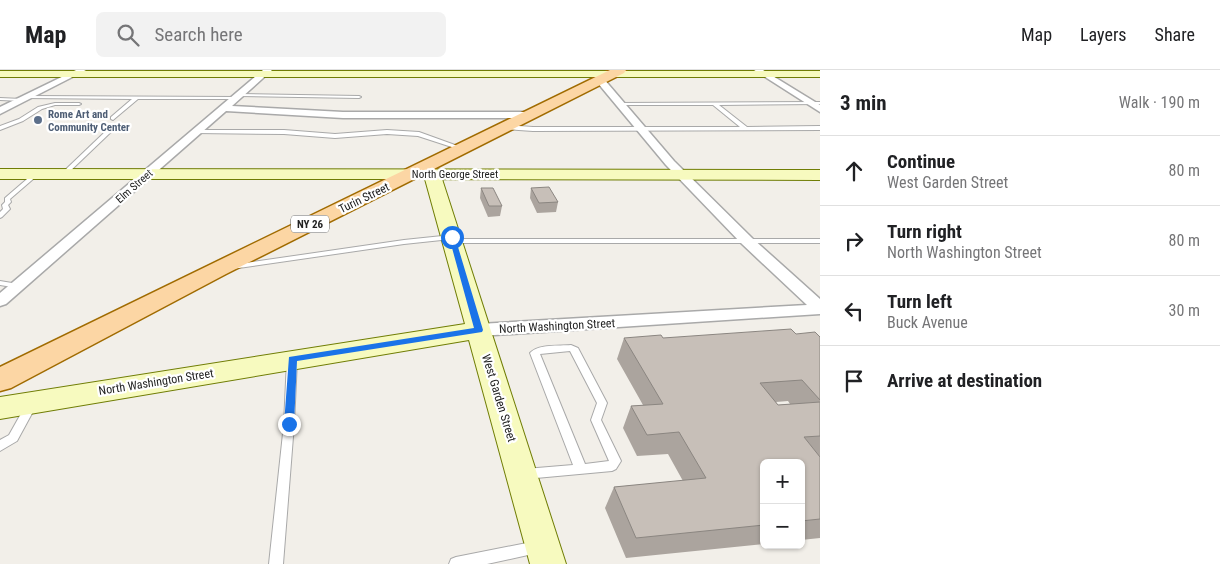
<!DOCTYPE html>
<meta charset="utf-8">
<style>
:root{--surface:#fff;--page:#f2f2f2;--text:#202124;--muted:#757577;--line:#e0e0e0}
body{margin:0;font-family:"Roboto Condensed",sans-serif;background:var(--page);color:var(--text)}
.controls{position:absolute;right:15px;bottom:15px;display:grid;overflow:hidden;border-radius:8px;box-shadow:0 1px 4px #0004}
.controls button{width:45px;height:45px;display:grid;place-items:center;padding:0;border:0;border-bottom:1px solid var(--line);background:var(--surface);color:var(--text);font:25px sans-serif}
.stop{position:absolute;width:15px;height:15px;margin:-11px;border:4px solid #1a73e8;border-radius:50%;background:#fff}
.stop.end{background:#1a73e8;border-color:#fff;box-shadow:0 1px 5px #0008}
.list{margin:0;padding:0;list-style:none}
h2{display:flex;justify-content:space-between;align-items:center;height:65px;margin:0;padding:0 20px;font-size:21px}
h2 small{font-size:16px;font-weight:400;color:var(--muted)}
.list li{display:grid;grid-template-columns:32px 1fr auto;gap:15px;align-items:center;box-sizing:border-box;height:70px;padding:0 20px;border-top:1px solid var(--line)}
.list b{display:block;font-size:19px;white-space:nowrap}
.list p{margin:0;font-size:16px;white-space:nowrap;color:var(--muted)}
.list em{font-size:16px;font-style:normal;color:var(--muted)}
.icon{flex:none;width:28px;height:28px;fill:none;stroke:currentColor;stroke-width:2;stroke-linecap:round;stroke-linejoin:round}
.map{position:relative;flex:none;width:820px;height:494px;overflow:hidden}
header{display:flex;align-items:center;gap:30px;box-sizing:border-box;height:70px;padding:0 25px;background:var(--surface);border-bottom:1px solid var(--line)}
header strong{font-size:24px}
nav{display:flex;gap:28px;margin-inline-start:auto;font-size:18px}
.search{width:350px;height:45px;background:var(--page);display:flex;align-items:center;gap:12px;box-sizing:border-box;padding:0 18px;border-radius:8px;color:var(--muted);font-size:19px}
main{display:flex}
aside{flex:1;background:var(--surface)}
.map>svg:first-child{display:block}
.education{fill:#ffffe5}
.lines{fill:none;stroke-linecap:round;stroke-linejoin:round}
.lane-casing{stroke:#a9a9a9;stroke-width:2}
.street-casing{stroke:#a9a9a9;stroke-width:3}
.secondary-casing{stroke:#707d05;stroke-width:2}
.primary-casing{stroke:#a06b00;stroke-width:3}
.lane{fill:#fff;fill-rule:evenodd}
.street{fill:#fff;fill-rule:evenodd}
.secondary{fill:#f7fabf;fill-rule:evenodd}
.primary{fill:#fcd6a4;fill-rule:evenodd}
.wall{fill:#aba49e;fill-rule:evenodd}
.building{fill:#c7bfb8;stroke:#8b8681}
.route{fill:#1a73e8}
.service-dot{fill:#5c6f8a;stroke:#fff;stroke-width:2}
.labels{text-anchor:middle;stroke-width:4.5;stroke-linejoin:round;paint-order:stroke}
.far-service-label{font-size:11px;font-weight:bold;fill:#4e5e75;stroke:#fff;text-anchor:start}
.far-street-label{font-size:11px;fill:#222;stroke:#fff}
.shield{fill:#fff;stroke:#646464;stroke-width:1}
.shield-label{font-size:11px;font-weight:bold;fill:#222}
.street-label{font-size:12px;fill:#222;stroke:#fff}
</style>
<header>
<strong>Map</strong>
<div class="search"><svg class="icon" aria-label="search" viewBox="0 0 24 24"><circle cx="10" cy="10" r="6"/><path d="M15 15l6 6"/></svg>Search here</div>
<nav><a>Map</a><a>Layers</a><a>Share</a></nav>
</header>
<main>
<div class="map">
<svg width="820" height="494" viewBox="0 0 820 494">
<rect width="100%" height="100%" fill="#f2efe9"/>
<path class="education" d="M277,0H607L276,1Z"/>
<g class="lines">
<g class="lane-casing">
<g id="lane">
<path d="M240,24L359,26L361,27L359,28L238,26V24Z"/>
<path d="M27,26L236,27L238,28L236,29H138L113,50L111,49V47L132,29L25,28V27Z"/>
<path d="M0,28L22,29L24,30L22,31L0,30Z"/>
<path d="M820,32V34L719,35L747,57L820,56V60L533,61L506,59L503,57L506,55L533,57H740L713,35H620L618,34L620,33Z"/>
<path d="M55,33H79L81,34L79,35H55L42,39L23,51L0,60V56L19,49L38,37Z"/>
<path d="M107,60L112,61L66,105H62V103Z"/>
<path d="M197,60H284L335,64L387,60L419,62L466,79L461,80L418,66L387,64L335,68L284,64L195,63V61Z"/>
<path d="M34,103L39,104L10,129L11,132L8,135L10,139L2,147L0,148V142L3,139L2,135L5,132V128Z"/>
<path d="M452,165L456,167L453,169H820V173H453L449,171L451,169L404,174L232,199L228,197L232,195L404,170Z"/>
<path d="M0,211L18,214L22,216L18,218L0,215Z"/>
<path d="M571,275L578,278L607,333L601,350L621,391L616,399L612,401L525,409L521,408L519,404L521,400L525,399L573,395L530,283C538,274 559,276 571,275ZM570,281L597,333L591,350L609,391L585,394L540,284Z"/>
<path d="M292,287L295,288L297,290L294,354L283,494H269L284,354L287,290L289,288Z"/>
<path d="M31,332L35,333L36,336L17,371L0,381V370L9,365L27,333Z"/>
<path d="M537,471L542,473L544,477L542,481L537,483L487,494H449L451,489L456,487Z"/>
</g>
</g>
<g class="street-casing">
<g id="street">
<path d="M76,0H86L0,44V37Z"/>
<path d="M263,0H272L232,36L343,42H529L534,45L529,48H343L226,41L6,234L0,236V223Z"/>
<path d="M754,0H763L820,35V42Z"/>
<path d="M597,8H603L674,91L752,168L820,229V244L479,266L473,264L471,260L473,256L479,254L807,235L742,174L666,95L597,12Z"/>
</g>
</g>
<g class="secondary-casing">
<g id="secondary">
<rect x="0" y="1" width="820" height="6"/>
<path d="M0,99L820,100V110L442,109L566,494H530L469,270L0,349V327L465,254L425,109H0Z"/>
</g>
</g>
<g class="primary-casing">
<path id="primary" d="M610,0H626L624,3L226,204L11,318L0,321V297Z"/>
</g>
<use href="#lane" class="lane"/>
<use href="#street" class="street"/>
<use href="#secondary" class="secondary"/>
<use href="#primary" class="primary"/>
</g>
<g class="wall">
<path d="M481,118L502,136L500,146L488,147L480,128Z"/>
<path d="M531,118L558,132L556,142L537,143L530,128Z"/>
<path d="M796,264L820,267V386H819L820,387V468L801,470V393H764V474L626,488L605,438L614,417L683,411L668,384L637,386L623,358L631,336L643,335L617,289L624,268H663ZM788,331L790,334L778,335L776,332Z"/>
</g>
<g class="building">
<path d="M549,117L558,132L539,133L531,118Z"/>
<path d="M481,118H493L502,136H489Z"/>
<path d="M791,259L796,264L815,262L820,267V330L802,310L760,313L778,335L820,332V366L804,367L820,387V449L801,451V393H764V455L636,468L614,417L706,408L679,362L647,365L631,336L663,334L624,268L661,265L663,268Z"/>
</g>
<path class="route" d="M452,165L455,167L483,260L482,262L297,291L294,354L292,357H285L284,354L289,287L474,258L449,167Z"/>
<circle class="service-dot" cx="38" cy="50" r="5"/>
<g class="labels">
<g class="far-service-label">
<text x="48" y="48">Rome Art and<tspan x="48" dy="13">Community Center</tspan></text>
</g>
<g class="far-street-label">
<text x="455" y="108">North George Street</text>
<text transform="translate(134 116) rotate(-41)" y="4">Elm Street</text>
</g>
<rect class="shield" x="291" y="145.5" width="38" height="17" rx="4"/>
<g class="shield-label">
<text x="310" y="158">NY 26</text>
</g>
<g class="street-label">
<text transform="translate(364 128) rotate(-26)" y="4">Turin Street</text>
<text transform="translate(557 256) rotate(-3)" y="4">North Washington Street</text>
<text transform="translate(156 312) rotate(-9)" y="4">North Washington Street</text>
<text transform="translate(499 328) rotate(73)" y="4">West Garden Street</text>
</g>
</g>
</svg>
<div class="controls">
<button>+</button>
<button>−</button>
</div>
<div class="stop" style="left:452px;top:167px"></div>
<div class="stop end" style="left:289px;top:354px"></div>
</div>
<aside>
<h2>3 min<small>Walk · 190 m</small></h2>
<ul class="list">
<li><svg class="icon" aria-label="ahead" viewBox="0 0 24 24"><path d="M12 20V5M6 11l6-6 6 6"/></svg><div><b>Continue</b><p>West Garden Street</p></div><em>80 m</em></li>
<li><svg class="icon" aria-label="right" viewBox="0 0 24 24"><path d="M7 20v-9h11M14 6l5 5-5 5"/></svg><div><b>Turn right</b><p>North Washington Street</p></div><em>80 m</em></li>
<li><svg class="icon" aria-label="left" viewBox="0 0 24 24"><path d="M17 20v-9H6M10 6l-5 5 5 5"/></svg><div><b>Turn left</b><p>Buck Avenue</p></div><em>30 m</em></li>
<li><svg class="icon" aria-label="arrive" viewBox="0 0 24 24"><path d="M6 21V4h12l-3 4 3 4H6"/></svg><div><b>Arrive at destination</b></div></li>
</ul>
</aside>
</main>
